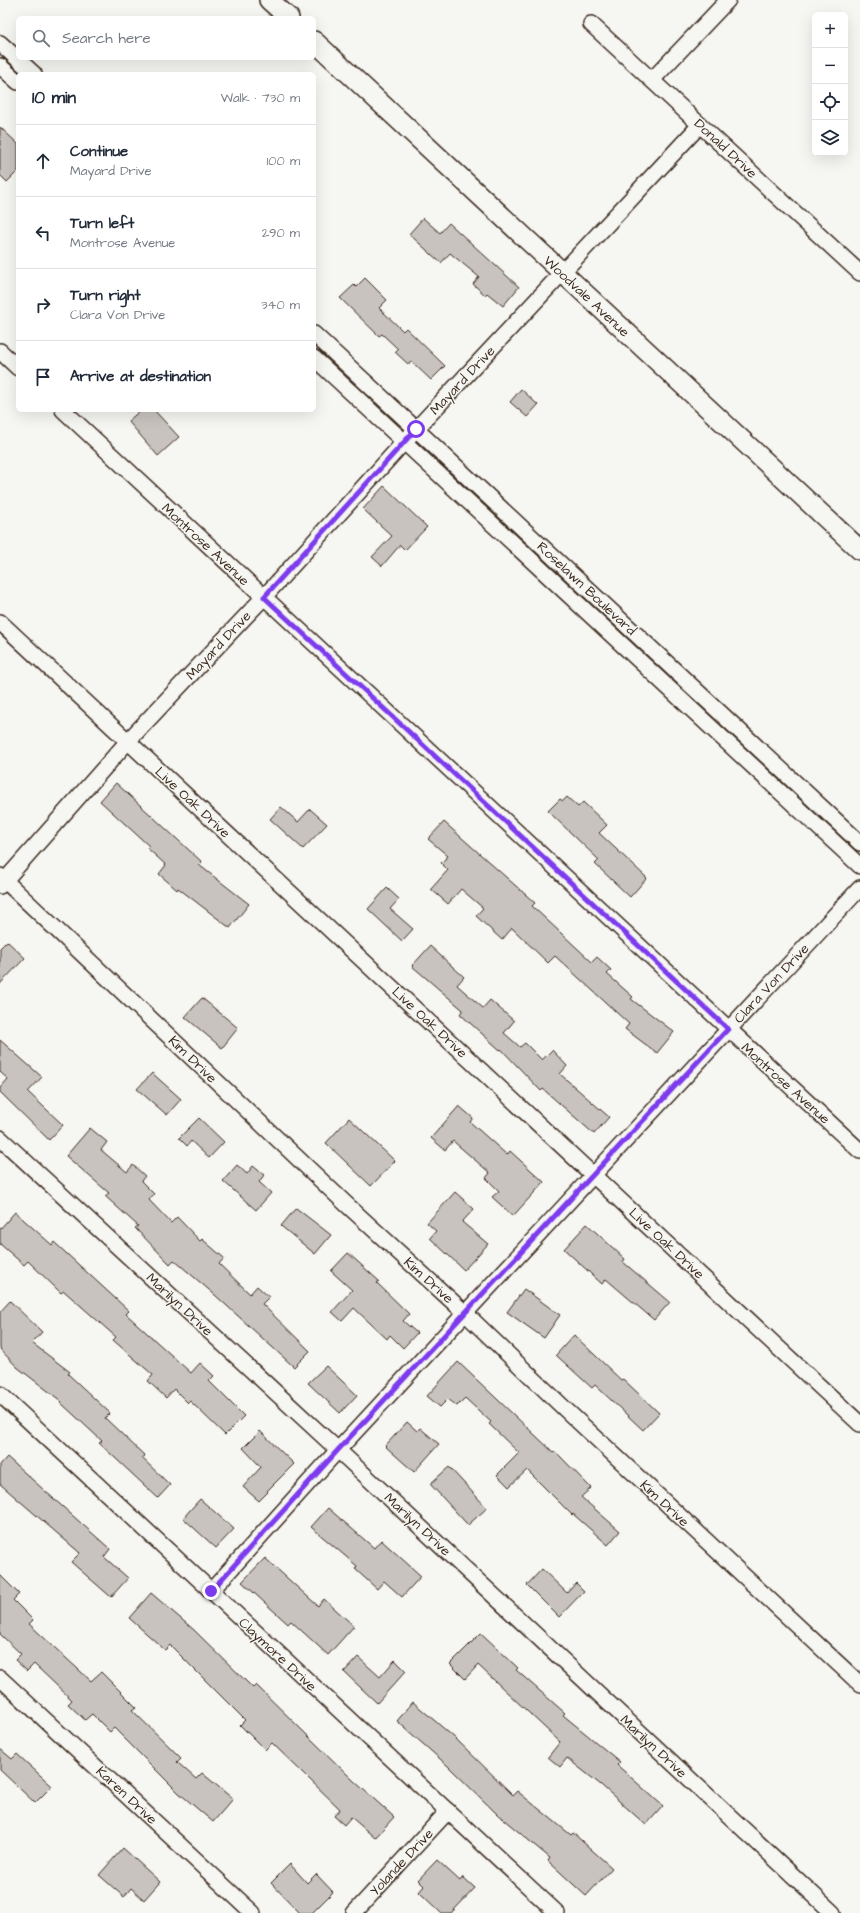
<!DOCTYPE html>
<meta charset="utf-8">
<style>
:root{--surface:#fff;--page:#f2f2f3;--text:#1f2937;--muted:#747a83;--line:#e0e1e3}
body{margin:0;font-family:"Architects Daughter",sans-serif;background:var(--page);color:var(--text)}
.controls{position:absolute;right:12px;top:12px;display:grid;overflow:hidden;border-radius:6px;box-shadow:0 4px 16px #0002}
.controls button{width:36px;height:36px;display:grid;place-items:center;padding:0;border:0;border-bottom:1px solid var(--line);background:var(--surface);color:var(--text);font:20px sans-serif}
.stop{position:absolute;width:12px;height:12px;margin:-9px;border:3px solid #7c3aed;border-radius:50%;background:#fff}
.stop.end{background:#7c3aed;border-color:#fff;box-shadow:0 1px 4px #0008}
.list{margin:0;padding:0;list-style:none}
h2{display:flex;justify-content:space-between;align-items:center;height:52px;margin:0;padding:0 16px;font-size:17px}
h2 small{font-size:13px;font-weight:400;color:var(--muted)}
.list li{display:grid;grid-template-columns:26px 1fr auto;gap:12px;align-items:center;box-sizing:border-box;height:72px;padding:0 16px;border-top:1px solid var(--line)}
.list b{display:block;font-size:15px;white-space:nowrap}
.list p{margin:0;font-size:13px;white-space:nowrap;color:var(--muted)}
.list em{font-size:13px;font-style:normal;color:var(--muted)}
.icon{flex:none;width:22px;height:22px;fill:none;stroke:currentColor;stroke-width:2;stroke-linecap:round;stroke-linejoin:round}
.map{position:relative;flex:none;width:860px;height:1913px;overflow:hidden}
.search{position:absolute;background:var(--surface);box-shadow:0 4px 16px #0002;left:16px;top:16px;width:300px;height:44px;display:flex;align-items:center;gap:10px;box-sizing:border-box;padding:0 14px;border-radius:6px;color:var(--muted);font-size:15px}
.panel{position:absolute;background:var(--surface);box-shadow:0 4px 16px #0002;left:16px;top:72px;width:300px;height:340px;border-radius:6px}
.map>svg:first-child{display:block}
.building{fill:#c8c3be;stroke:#3b2a1e}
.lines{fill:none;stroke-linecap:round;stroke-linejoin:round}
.minor-casing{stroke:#3b2a1e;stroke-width:18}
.tertiary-casing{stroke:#3b2a1e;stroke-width:22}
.minor{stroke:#f6f6f2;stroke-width:15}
.tertiary{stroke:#f6f6f2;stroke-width:19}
.route{stroke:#7c3aed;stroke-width:5}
.labels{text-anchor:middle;stroke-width:3;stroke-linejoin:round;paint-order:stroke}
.street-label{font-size:14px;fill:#3b2a1e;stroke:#f6f6f2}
</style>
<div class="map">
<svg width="860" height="1913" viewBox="0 0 860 1913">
<rect width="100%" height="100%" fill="#f6f6f2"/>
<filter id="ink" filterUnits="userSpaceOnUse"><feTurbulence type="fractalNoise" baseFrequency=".025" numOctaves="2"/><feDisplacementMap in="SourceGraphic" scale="8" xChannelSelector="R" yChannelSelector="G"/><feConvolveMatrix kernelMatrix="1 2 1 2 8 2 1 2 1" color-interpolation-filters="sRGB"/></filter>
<g filter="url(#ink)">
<g class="building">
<path d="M0,127L18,144V171L7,182L0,175Z"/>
<path d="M423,218L440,233L449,223L519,287L503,306L487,293L485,295L473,284L479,277L450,253L441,263L409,234Z"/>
<path d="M365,278L387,300L379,308L403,331L406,328L445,366L431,380L412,362L408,364L395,352L398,349L382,334L379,336L340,298L354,285L356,287Z"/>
<path d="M521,389L538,405L527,417L510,402Z"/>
<path d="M141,410H154L179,437L158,456L128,421Z"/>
<path d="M384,486L427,527L405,550L400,545L382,566L372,557L392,536L363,509Z"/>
<path d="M116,783L202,862L199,865L249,904L230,928L178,888L177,890L159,874L166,865L147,848L149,846L100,801Z"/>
<path d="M567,797L578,807L583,802L607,825L599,833L647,878L630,897L595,864L599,860L548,811L560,799L563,801Z"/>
<path d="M281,807L298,822L310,809L327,824L303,849L270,819Z"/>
<path d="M444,822L535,903L532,906L592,962L597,957L611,970L607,974L633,997L631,999L674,1032L657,1053L625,1029L629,1024L555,956L548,963L512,928L502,940L476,916L483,908L461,889L448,904L431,889L448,870L441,863L448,856L428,839Z"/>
<path d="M387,888L399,899L390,909L413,929L402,941L368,909Z"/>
<path d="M7,941L25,958L0,984V948Z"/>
<path d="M430,946L464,977L457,985L483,1008L490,1000L514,1021L504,1033L520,1047L525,1043L542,1060L552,1050L567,1066L560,1074L609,1117L594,1134L543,1089L541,1091L501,1049L500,1050L460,1014L463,1010L412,966Z"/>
<path d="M202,998L238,1028L222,1048L185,1017Z"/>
<path d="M0,1040L42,1077L28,1092L63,1125L49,1140L0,1092V1088L8,1079L0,1072Z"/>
<path d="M152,1073L181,1099L167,1115L137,1089Z"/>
<path d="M459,1106L473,1118L470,1122L507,1155L510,1151L544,1182L513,1216L492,1197L499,1191L486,1178L490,1173L453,1141L445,1150L431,1138Z"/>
<path d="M199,1118L224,1142L209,1158L191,1141L187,1146L179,1138Z"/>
<path d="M349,1118L395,1161L371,1186L326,1143Z"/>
<path d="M90,1128L107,1142L101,1150L127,1172L133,1165L145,1176L141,1181L154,1194L149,1200L171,1223L177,1217L200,1241L202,1239L224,1258L219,1264L250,1294L257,1286L269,1297L262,1304L310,1351L294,1367L215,1295L174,1260L170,1264L135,1228L138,1226L105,1196L109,1193L66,1156Z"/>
<path d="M237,1165L247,1174L253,1166L264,1175L259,1182L271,1193L256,1210L223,1181Z"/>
<path d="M455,1192L474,1209L462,1222L488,1244L464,1270L430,1238L436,1231L427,1223Z"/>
<path d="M296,1208L331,1235L315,1254L281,1226Z"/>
<path d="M15,1212L52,1245L54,1242L129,1311L126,1314L191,1373L200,1363L214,1376L209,1381L244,1416L225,1435L190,1401L188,1403L174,1389L166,1398L148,1381L153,1375L113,1340L116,1337L64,1291L61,1293L28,1261L24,1265L0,1244V1229Z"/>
<path d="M587,1224L625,1259L623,1262L670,1302L654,1320L606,1279L602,1284L564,1249Z"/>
<path d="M348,1253L379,1281L377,1283L409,1314L403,1321L417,1333L403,1348L390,1335L387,1339L354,1308L342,1321L332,1312L352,1290L331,1271Z"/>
<path d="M524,1289L560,1315L544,1338L507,1312Z"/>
<path d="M10,1301L42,1332L32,1343L70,1372L68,1374L110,1413L105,1418L145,1456L142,1458L170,1485L158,1498L99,1443L102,1441L60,1402L61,1401L17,1367L0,1349V1312Z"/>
<path d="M574,1335L621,1380L623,1379L659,1413L643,1430L595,1385L592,1388L556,1355Z"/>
<path d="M458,1362L554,1453L555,1451L591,1488L581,1497L620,1531L608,1545L573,1514L572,1515L527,1470L509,1487L497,1475L519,1453L489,1424L491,1422L465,1398L457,1406L448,1399L440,1407L427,1396Z"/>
<path d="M326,1366L357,1395L340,1413L308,1383Z"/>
<path d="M407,1422L417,1431L420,1428L439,1444L414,1472L385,1446Z"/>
<path d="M260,1431L294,1464L267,1491L268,1492L259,1501L243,1487L261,1467L243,1448Z"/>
<path d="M7,1457L110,1549L104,1557L128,1578L111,1597L71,1562L80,1553L0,1484V1465Z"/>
<path d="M449,1467L487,1508L468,1525L430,1484Z"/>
<path d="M200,1499L234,1529L216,1548L183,1518Z"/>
<path d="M328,1508L374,1548L381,1540L421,1576L402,1597L384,1581L377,1589L355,1569L357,1566L311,1527Z"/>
<path d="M265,1558L318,1606L324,1599L354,1626L328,1655L291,1621L288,1624L242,1582Z"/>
<path d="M542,1569L567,1593L576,1583L584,1591L559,1617L527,1585Z"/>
<path d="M0,1575L19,1594L13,1600L33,1620L29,1624L91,1681L101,1672L136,1707L132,1710L181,1758L177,1762L196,1779L202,1773L233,1799L213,1822L179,1793L114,1728L110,1732L92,1714L85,1720L68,1704L72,1700L34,1664L27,1671L15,1660L21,1654L0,1634Z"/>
<path d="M151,1593L194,1630L253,1688L256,1685L354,1781L394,1817L375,1838L351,1817L344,1825L334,1816L340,1809L272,1743L265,1750L240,1725L245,1720L170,1645L165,1650L129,1618Z"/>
<path d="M481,1633L518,1668L516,1670L565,1713L563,1715L620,1762L617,1765L663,1806L646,1825L601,1785L567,1758L560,1767L548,1757L560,1742L478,1665L465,1679L450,1664Z"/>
<path d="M358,1657L380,1677L395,1660L406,1671L377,1703L344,1672Z"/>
<path d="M413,1702L456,1739L513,1795L517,1791L571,1835L573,1833L612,1868L586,1896L548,1861L550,1858L497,1814L448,1766L397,1721Z"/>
<path d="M0,1749L12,1759L17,1754L52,1786L35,1803L0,1770Z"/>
<path d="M123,1848L160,1882L144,1900L131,1888L124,1897L99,1875Z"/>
<path d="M437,1860L460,1881L463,1877L475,1888L451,1913H441L419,1892L424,1886L418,1880Z"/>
<path d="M290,1864L307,1883L316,1874L333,1892L312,1913H300L271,1883Z"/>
</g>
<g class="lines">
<g class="minor-casing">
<g id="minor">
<path d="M591,24L860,273"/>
<path d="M0,43L34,74"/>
<path d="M0,66L18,82"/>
<path d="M652,80L728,0"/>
<path d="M314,334L860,843"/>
<path d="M0,351L18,368"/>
<path d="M314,358L860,866"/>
<path d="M63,410L860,1151"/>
<path d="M0,622L860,1424"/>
<path d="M0,876L346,1204L465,1313L566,1410L860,1684"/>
<path d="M0,886L128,741L264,597L404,442L700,125"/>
<path d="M0,1138L338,1450L833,1913"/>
<path d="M0,1394L557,1913"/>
<path d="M211,1591L338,1450L860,888"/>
<path d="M0,1678L253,1913"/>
<path d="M354,1913L448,1811"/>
</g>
</g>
<g class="tertiary-casing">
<g id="tertiary">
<path d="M269,0L289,18"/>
<path d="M314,41L860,550"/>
</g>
</g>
<use href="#minor" class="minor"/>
<use href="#tertiary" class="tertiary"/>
</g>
</g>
<g class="lines" filter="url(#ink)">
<path class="route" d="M211,1591L338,1450L728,1029L264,597L416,429"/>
</g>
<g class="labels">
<g class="street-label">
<text transform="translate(726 148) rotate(43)" y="5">Donald Drive</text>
<text transform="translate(587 296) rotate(43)" y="5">Woodvale Avenue</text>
<text transform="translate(462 380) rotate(-47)" y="5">Mayard Drive</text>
<text transform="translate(206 544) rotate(43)" y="5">Montrose Avenue</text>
<text transform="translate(587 588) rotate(43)" y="5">Roselawn Boulevard</text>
<text transform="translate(218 645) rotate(-47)" y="5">Mayard Drive</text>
<text transform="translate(193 802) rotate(43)" y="5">Live Oak Drive</text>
<text transform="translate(771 983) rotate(-47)" y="5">Clara Von Drive</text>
<text transform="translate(430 1022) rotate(43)" y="5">Live Oak Drive</text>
<text transform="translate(193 1059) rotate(44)" y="5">Kim Drive</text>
<text transform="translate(786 1083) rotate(42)" y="5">Montrose Avenue</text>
<text transform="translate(667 1243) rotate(43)" y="5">Live Oak Drive</text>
<text transform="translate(429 1280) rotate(42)" y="5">Kim Drive</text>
<text transform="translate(180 1304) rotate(43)" y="5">Marilyn Drive</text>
<text transform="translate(665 1503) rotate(43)" y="5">Kim Drive</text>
<text transform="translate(418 1524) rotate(43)" y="5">Marilyn Drive</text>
<text transform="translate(278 1654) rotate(43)" y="5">Claymore Drive</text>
<text transform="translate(654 1746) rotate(43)" y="5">Marilyn Drive</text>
<text transform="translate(127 1795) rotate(43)" y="5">Karen Drive</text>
<text transform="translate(401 1862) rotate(-47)" y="5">Yolande Drive</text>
</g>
</g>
</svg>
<div class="controls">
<button>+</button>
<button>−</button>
<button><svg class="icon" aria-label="locate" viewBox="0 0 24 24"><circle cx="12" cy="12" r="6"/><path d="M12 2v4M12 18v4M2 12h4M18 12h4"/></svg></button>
<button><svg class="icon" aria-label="layers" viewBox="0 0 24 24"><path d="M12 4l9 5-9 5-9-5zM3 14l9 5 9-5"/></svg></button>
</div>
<div class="stop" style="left:416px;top:429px"></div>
<div class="stop end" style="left:211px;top:1591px"></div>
<div class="search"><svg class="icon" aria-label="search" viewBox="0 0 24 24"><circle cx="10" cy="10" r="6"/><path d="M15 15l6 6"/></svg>Search here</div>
<section class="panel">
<h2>10 min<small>Walk · 730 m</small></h2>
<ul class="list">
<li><svg class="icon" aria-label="ahead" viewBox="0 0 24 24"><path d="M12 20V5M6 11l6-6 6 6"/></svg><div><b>Continue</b><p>Mayard Drive</p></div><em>100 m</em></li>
<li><svg class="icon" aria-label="left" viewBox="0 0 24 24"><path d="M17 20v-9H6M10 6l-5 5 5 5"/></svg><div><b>Turn left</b><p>Montrose Avenue</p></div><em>290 m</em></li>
<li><svg class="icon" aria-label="right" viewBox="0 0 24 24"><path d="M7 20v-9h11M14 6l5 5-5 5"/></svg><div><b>Turn right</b><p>Clara Von Drive</p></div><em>340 m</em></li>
<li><svg class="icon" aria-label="arrive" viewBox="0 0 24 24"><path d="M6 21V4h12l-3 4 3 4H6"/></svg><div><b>Arrive at destination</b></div></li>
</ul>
</section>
</div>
